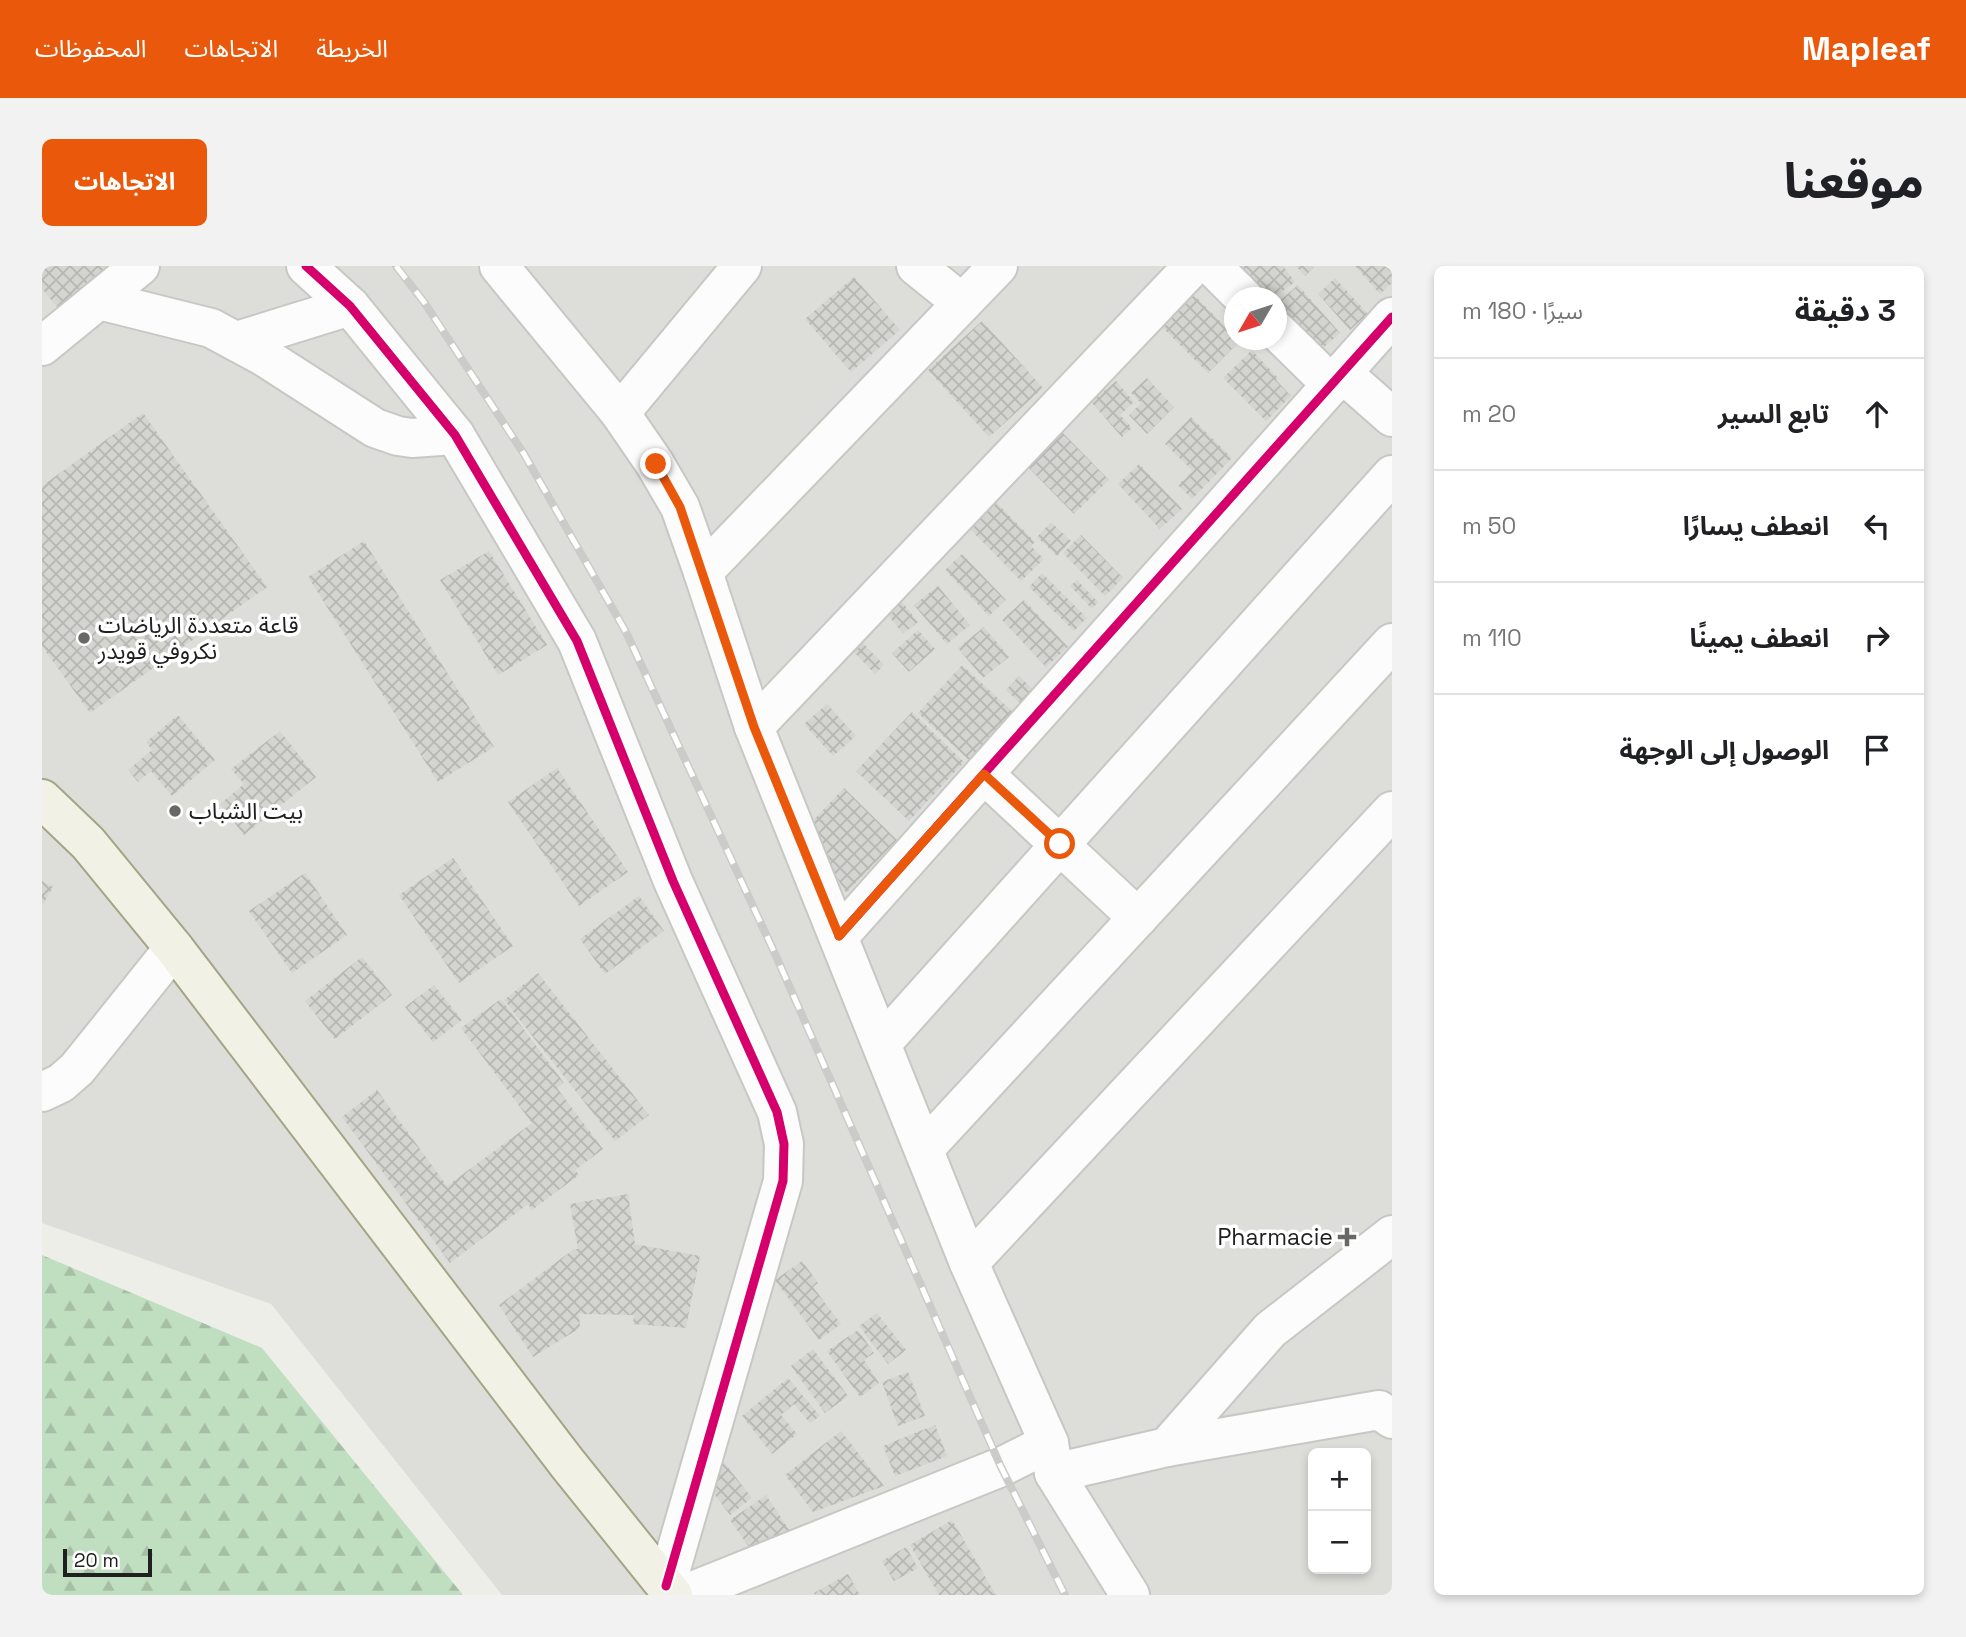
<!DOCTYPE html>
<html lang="ar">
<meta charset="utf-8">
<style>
:root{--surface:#fff;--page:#f2f2f2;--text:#202124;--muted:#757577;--line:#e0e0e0;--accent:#ea580c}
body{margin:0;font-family:"Space Grotesk","Noto Sans Arabic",sans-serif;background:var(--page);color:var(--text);direction:rtl}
.controls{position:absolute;right:21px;bottom:21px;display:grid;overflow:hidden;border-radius:10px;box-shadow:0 4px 10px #0003}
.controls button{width:63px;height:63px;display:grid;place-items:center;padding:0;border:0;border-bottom:2px solid var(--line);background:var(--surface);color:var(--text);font:35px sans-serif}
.compass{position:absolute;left:1182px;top:21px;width:63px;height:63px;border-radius:50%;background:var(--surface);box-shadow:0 4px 10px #0003;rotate:231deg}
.scale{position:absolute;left:21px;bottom:18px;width:89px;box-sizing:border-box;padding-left:7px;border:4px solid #202020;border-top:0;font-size:19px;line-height:24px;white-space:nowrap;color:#202020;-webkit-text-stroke:5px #fff;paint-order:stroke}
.stop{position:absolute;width:21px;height:21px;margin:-16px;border:5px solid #ea580c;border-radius:50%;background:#fff}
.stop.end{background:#ea580c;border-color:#fff;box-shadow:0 2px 7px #0008}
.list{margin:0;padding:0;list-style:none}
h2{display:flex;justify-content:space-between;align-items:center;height:91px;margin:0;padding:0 28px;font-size:30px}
h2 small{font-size:23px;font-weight:400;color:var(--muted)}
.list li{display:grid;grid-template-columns:46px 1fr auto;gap:21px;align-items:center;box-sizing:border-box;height:112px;padding:0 28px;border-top:2px solid var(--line)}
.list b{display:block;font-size:26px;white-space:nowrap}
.list em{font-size:23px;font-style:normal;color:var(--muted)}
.icon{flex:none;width:38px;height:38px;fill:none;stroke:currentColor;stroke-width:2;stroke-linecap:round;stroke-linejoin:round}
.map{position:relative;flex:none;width:1350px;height:1329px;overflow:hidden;direction:ltr;border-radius:10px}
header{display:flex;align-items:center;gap:42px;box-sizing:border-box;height:98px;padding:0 35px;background:var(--accent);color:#fff}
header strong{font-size:33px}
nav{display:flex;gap:38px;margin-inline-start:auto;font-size:24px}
.intro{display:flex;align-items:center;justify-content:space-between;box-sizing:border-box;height:168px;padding:0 42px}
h1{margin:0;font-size:49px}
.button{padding:18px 32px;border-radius:10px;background:var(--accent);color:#fff;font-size:24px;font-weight:700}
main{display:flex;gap:42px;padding:0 42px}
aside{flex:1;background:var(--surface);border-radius:10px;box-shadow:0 4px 10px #0003}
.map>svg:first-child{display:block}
.residential{fill:#ddddda;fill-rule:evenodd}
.forest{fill:url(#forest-firs)}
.building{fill:url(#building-cross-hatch)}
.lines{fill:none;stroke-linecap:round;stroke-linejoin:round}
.minor-casing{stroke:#c7c7c5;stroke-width:42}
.major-casing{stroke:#a3a584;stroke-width:42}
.minor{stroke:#fcfcfc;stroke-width:38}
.major{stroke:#f1f1e6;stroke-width:38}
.rail-casing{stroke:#cbcbca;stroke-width:8}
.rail{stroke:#fff;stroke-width:5;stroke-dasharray:16;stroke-linecap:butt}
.cycleway-casing{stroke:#fff;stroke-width:13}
.cycleway{stroke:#d6006c;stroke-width:9}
.route{stroke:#ea580c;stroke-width:9}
.poi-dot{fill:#686866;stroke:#fff;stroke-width:2.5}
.labels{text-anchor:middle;stroke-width:7;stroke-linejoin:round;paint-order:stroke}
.poi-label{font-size:23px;fill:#202020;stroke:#fff;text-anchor:start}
</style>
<header>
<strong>Mapleaf</strong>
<nav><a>الخريطة</a><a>الاتجاهات</a><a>المحفوظات</a></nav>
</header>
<div class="intro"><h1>موقعنا</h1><a class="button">الاتجاهات</a></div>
<main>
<aside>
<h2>3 دقيقة<small>سيرًا · 180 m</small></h2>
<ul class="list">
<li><svg class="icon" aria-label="ahead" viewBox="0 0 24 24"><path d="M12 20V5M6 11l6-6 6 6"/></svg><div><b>تابع السير</b></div><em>20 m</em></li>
<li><svg class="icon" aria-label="left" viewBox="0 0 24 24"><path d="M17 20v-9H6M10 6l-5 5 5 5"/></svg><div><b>انعطف يسارًا</b></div><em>50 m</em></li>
<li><svg class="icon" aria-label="right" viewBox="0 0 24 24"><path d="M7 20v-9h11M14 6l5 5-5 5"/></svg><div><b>انعطف يمينًا</b></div><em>110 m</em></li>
<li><svg class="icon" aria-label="arrive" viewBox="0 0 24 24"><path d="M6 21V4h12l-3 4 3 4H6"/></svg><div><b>الوصول إلى الوجهة</b></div></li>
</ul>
</aside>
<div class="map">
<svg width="1350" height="1329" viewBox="0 0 1350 1329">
<defs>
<pattern id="forest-firs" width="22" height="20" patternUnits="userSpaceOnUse" patternTransform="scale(1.75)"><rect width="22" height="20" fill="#c0dec0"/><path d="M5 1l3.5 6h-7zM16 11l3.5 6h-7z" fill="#a5bea5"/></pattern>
<pattern id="building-cross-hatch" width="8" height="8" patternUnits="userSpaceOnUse" patternTransform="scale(1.75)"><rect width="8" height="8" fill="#d4d4d0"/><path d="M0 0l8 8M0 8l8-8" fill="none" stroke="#b6b6b2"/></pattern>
</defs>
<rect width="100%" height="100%" fill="#eeeee9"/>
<path class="residential" d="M0,0H1350V1329H460L229,1038L0,957ZM1192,32H1234V74H1192ZM1271,1187H1324V1303H1271Z"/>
<path class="forest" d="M0,989L220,1082L421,1329H0Z"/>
<g class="building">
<path d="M0,0H80L22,49L0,23Z"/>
<path d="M1203,0H1241L1253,16L1231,32H1217L1197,5Z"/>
<path d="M1254,0H1271L1272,1L1263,10Z"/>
<path d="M1313,0H1350V17L1338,28Z"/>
<path d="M812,11L858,64L809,106L763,53Z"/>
<path d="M1293,12L1326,48L1308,64L1276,28Z"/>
<path d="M1256,19L1298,67L1273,89L1234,45V38Z"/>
<path d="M1152,29L1192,69V74H1199L1166,107L1120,61Z"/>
<path d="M940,55L1001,122L947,171L886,104Z"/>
<path d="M1210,84L1236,112L1234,114L1249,130L1224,155L1181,112Z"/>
<path d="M1105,112L1132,141L1105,168L1087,149L1099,137L1089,127Z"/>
<path d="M1074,115L1092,136L1078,149L1090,162L1080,171L1049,136Z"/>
<path d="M101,147L225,321L48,447L0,380V220Z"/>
<path d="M1149,151L1190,192L1150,233L1136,219L1151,205L1123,178Z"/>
<path d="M1018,164L1067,214L1032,248L984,199Z"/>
<path d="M1097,198L1140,243L1118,263L1076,218Z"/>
<path d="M949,231L993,276L989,280L1002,293L979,315L922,257Z"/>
<path d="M1009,256L1029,275L1015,290L995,271Z"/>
<path d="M1039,269L1081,312L1063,330L1021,287Z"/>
<path d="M322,275L452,481L396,516L266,311Z"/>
<path d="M447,285L505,379L456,409L398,314Z"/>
<path d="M920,288L964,334L947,350L903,304Z"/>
<path d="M1000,307L1045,352L1032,365L987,321Z"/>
<path d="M1035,314L1056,336L1050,343L1028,320Z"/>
<path d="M896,320L928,359L905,378L872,339Z"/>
<path d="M853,327L876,356L861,368L838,339Z"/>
<path d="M982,334L1026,381L1004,401L960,354Z"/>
<path d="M942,361L967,391L941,412L916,382Z"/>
<path d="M876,364L893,383L867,406L850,387Z"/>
<path d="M816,372L842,399L833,408L807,381Z"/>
<path d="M920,399L973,448L929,496L876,447Z"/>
<path d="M977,410L996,428L983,442L964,424Z"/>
<path d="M785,438L814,470L791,490L762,458Z"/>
<path d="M870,446L922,496L867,555L814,505Z"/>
<path d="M136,449L173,494L130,530L109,505L96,516L86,504L110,484L104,476Z"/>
<path d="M238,465L274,511L202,569L178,538L202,518L189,503Z"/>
<path d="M515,502L586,606L537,640L466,536Z"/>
<path d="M802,522L855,574L804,627L765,561Z"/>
<path d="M411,592L471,680L417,717L357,629Z"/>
<path d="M263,607L305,669L250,707L207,645Z"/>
<path d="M0,615L11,621L0,640Z"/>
<path d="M597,630L622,665L563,708L538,673Z"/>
<path d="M320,691L350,729L293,773L263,735Z"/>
<path d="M496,707L607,849L573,875L462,734Z"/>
<path d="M392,719L420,754L391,776L363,741Z"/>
<path d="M459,733L522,817L515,822L561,883L533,904L537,909L490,944L486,938L408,997L300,851L335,824L405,920L490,857L419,762Z"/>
<path d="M586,928L593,978L658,990L644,1062L591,1058L592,1049L537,1048L538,1062L491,1091L457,1039L532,983H536L528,938Z"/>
<path d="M760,995L776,1017L771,1021L799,1058L777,1074L733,1014Z"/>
<path d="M835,1047L864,1084L846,1098L817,1060Z"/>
<path d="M816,1064L832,1087L822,1094L837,1117L818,1131L785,1085Z"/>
<path d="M771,1083L806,1130L783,1147L749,1100Z"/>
<path d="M866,1106L883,1150L856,1160L840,1116Z"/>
<path d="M746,1112L778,1150L768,1157L752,1138L739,1149L755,1168L730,1188L700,1150Z"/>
<path d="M893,1159L905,1190L853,1210L841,1180Z"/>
<path d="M799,1165L842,1220L771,1246L743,1209Z"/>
<path d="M681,1195L710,1232L688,1249L667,1221Z"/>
<path d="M724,1229L752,1271L709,1284L688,1254Z"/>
<path d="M910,1254L954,1329H897L868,1279Z"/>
<path d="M864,1281L876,1302L852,1315L840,1295Z"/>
<path d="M806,1308L818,1329H773L772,1327Z"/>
</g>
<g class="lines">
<g class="minor-casing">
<g id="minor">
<path d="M264,0L308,40L413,169L535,375L631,615L735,846L742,878L741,915L624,1320"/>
<path d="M457,0L578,147L613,198L638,241L661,306L956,0"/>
<path d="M874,0L920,37"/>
<path d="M1170,0L1202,32"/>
<path d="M57,34L169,62L221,90L333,162L356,170L370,172L413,169"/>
<path d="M1234,64L1290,119"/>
<path d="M195,75L308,40"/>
<path d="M0,80L98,0"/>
<path d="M1300,107L1350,151"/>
<path d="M578,147L700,0"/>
<path d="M661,306L712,461L1151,0"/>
<path d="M712,461L927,997L1007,1177L1012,1207L1088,1329"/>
<path d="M942,508L1096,652"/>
<path d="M797,670L1350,51"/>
<path d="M840,777L1350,209"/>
<path d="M0,826L19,817L35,803L132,682"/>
<path d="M882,883L1350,377"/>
<path d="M927,997L1350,545"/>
<path d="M1125,1181L1337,1144L1350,1153"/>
<path d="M1012,1207L1125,1181L1228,1064L1350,969"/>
<path d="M641,1329L959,1201L1007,1177"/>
</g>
</g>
<g class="major-casing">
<path id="major" d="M0,533L46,577L132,682L525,1197L631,1329"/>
</g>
<use href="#minor" class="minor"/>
<use href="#major" class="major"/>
<g class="rail-casing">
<path id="rail" d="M354,0L382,36L482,188L584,366L734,690L959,1201L1023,1329"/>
</g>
<use href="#rail" class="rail"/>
<g class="cycleway-casing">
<g id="cycleway">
<path d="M264,0L308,40L413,169L535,375L631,615L735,846L742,878L741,915L624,1320"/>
<path d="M797,670L1350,51"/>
</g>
</g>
<use href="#cycleway" class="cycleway"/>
</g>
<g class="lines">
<path class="route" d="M614,198L638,241L712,461L797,670L942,508L1018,578"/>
</g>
<g class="poi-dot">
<circle cx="42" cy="372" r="7"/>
<circle cx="133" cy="545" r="7"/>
<path d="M1301.5 960.5h7v7h7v7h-7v7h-7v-7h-7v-7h7z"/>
</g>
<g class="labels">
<g class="poi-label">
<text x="56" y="367">قاعة متعددة الرياضات<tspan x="56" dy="26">نكروفي قويدر</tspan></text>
<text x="147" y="553">بيت الشباب</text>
<text x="1291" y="979" text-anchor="end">Pharmacie</text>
</g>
</g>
</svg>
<div class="controls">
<button>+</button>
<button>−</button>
</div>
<svg class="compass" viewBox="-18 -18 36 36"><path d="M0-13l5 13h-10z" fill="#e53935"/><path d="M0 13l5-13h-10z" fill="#757577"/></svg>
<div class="scale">20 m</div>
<div class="stop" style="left:1018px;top:578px"></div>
<div class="stop end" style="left:614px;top:198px"></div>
</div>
</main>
